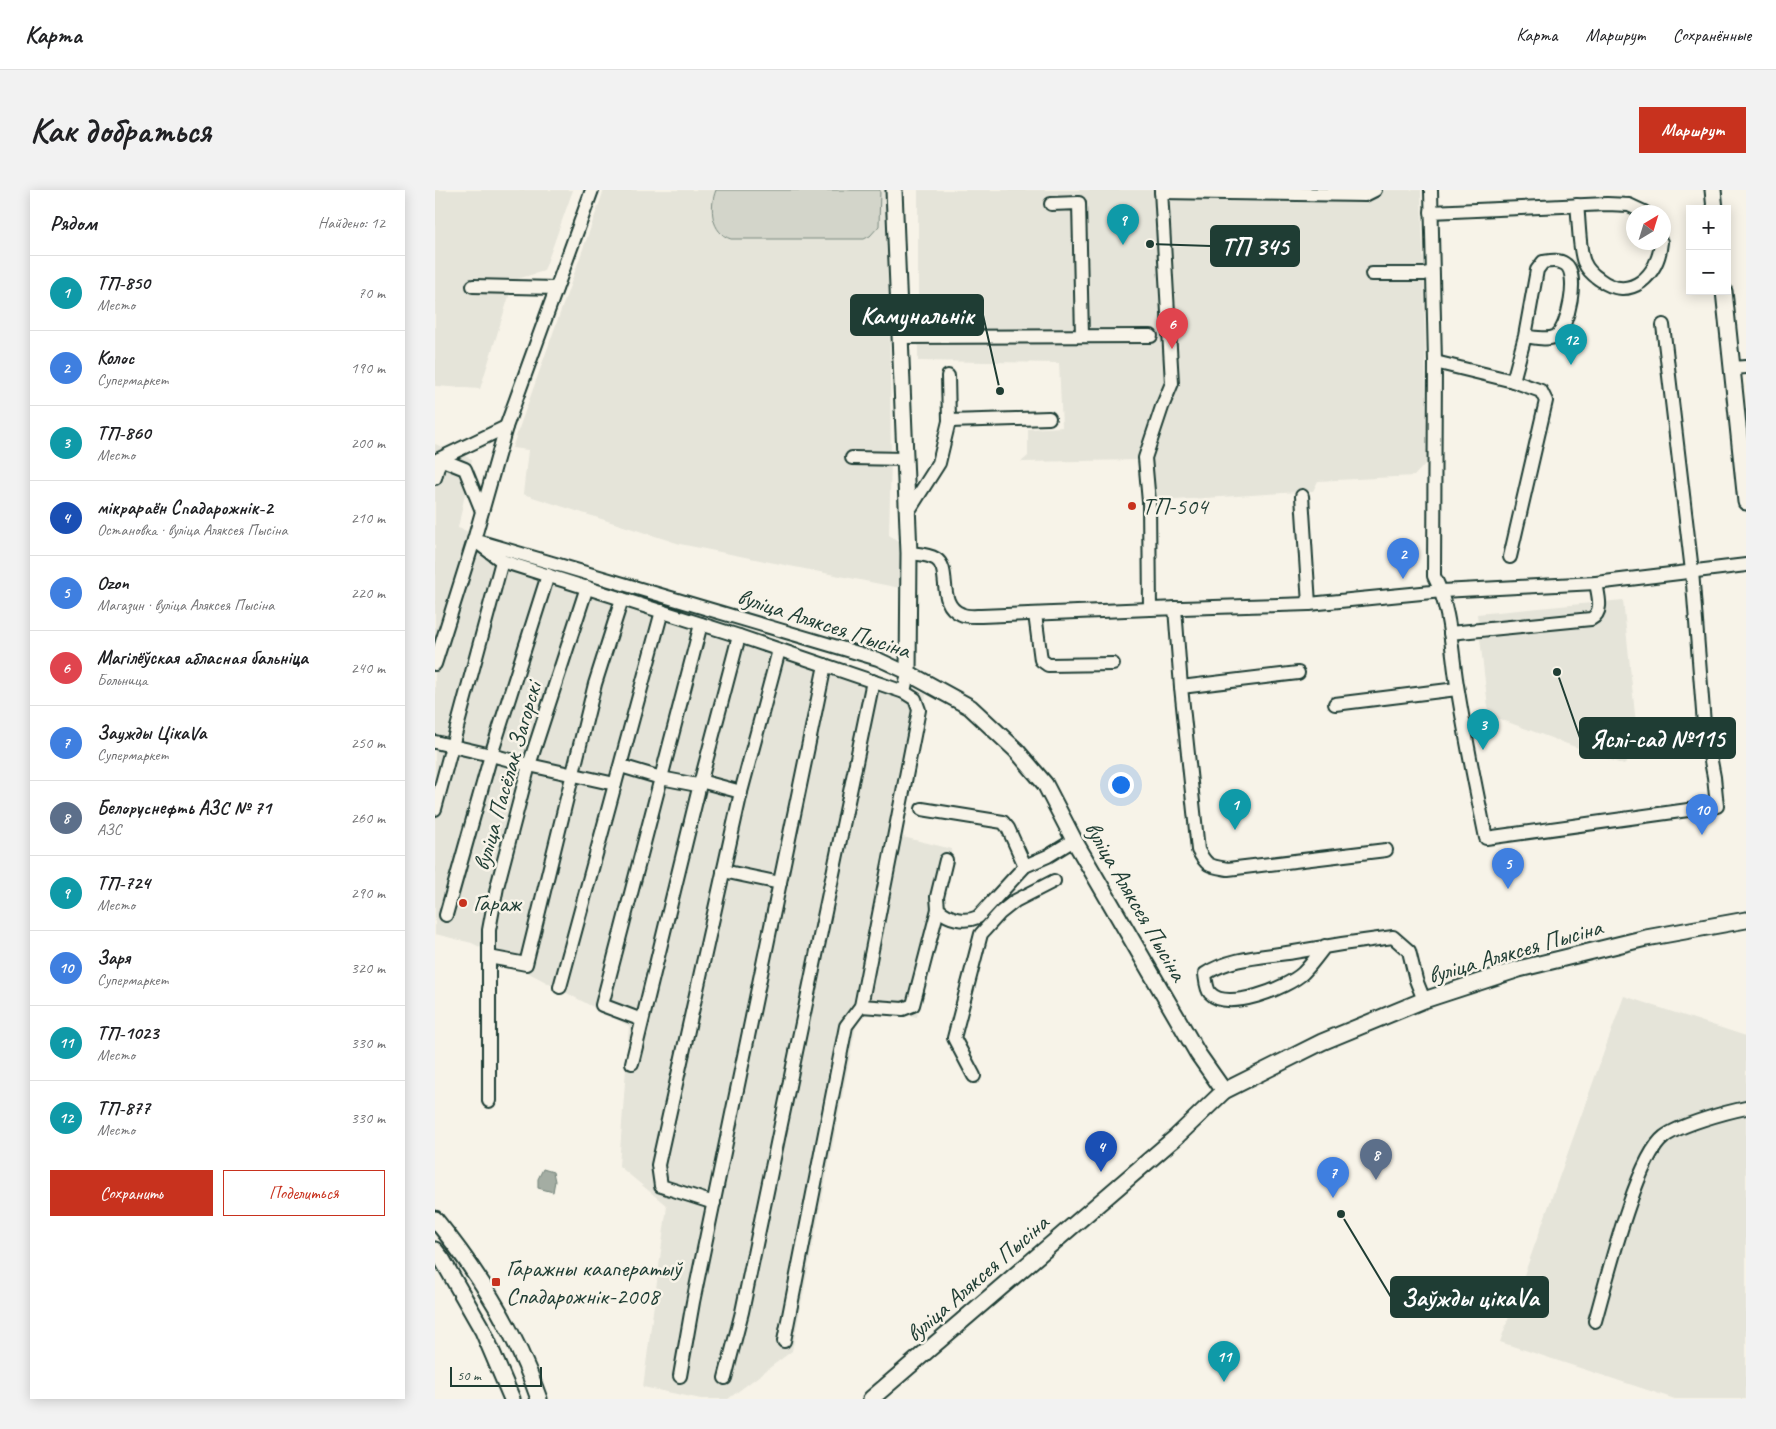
<!DOCTYPE html>
<html lang="ru">
<meta charset="utf-8">
<style>
:root{--surface:#fff;--page:#f2f2f2;--text:#202124;--muted:#757577;--line:#e0e0e0;--accent:#c8321e}
body{margin:0;font-family:Caveat,sans-serif;background:var(--page);color:var(--text)}
.controls{position:absolute;right:15px;top:15px;display:grid;overflow:hidden;border-radius:0px;box-shadow:0 2px 12px #0003}
.controls button{width:45px;height:45px;display:grid;place-items:center;padding:0;border:0;border-bottom:1px solid var(--line);background:var(--surface);color:var(--text);font:25px sans-serif}
.compass{position:absolute;left:1191px;top:15px;width:45px;height:45px;border-radius:50%;background:var(--surface);box-shadow:0 2px 12px #0003;rotate:38deg}
.scale{position:absolute;left:15px;bottom:12px;width:92px;box-sizing:border-box;padding-left:5px;border:2px solid #1f3d34;border-top:0;font-size:14px;line-height:18px;white-space:nowrap;color:#1f3d34;-webkit-text-stroke:4px #f7f3e8;paint-order:stroke}
.you{position:absolute;left:685px;top:594px;width:18px;height:18px;margin:-12px;border:4px solid #fff;border-radius:50%;background:#1a73e8;box-shadow:0 0 0 8px #1a73e833}
.badge{display:grid;place-items:center;width:32px;height:32px;border-radius:50%;background:var(--accent);color:#fff;font-size:16px;font-weight:700}
.pin{position:absolute;translate:-50% -41px;filter:drop-shadow(0 1px 2px #0008)}
.pin::after{content:'';position:absolute;top:26px;width:18px;height:15px;background:inherit;clip-path:polygon(0 0,100% 0,50% 100%)}
.list{margin:0;padding:0;list-style:none}
h2{display:flex;justify-content:space-between;align-items:center;height:65px;margin:0;padding:0 20px;font-size:21px}
h2 small{font-size:16px;font-weight:400;color:var(--muted)}
.list li{display:grid;grid-template-columns:32px 1fr auto;gap:15px;align-items:center;box-sizing:border-box;height:75px;padding:0 20px;border-top:1px solid var(--line)}
.list b{display:block;font-size:19px;white-space:nowrap}
.list p{margin:0;font-size:16px;white-space:nowrap;color:var(--muted)}
.list em{font-size:16px;font-style:normal;color:var(--muted)}
.actions{display:flex;gap:10px;padding:15px 20px}
.actions a{flex:1;padding:11px 0;border:1px solid var(--accent);border-radius:0px;text-align:center;font-size:18px;color:var(--accent)}
.actions .main{background:var(--accent);color:#fff}
.map{position:relative;flex:none;width:1311px;height:1209px;overflow:hidden;border-radius:0px}
header{display:flex;align-items:center;gap:30px;box-sizing:border-box;height:70px;padding:0 25px;background:var(--surface);border-bottom:1px solid var(--line)}
header strong{font-size:24px}
nav{display:flex;gap:28px;margin-inline-start:auto;font-size:18px}
.intro{display:flex;align-items:center;justify-content:space-between;box-sizing:border-box;height:120px;padding:0 30px}
h1{margin:0;font-size:35px}
.button{padding:12px 22px;border-radius:0px;background:var(--accent);color:#fff;font-size:18px;font-weight:700}
main{display:flex;gap:30px;padding:0 30px}
aside{flex:1;background:var(--surface);border-radius:0px;box-shadow:0 2px 12px #0003}
.map>svg:first-child{display:block}
.built{fill:#e5e4d9}
.green{fill:#d3d5ca;stroke:#79897f}
.water{fill:#a4ada3;stroke:#6f8077}
.lines{fill:none;stroke-linecap:round;stroke-linejoin:round}
.minor-casing{stroke:#1f3d34;stroke-width:16}
.major-casing{stroke:#1f3d34;stroke-width:19}
.minor{stroke:#f7f3e8;stroke-width:12}
.major{stroke:#f7f3e8;stroke-width:15}
.poi-dot{fill:#c8321e;stroke:#f7f3e8;stroke-width:2}
.labels{text-anchor:middle;stroke-width:5;stroke-linejoin:round;paint-order:stroke}
.poi-label{font-size:24px;fill:#1f3d34;stroke:#f7f3e8;text-anchor:start}
.street-label{font-size:24px;fill:#1f3d34;stroke:#f7f3e8}
.leader{fill:none;stroke:#1f3d34;stroke-width:2}
.callout-dot{fill:#1f3d34;stroke:#f7f3e8;stroke-width:2}
.callout{fill:#1f3d34;stroke:#1f3d34;stroke-width:2}
.callout-label{font-size:25px;text-anchor:middle;font-weight:bold;fill:#fff}
</style>
<header>
<strong>Карта</strong>
<nav><a>Карта</a><a>Маршрут</a><a>Сохранённые</a></nav>
</header>
<div class="intro"><h1>Как добраться</h1><a class="button">Маршрут</a></div>
<main>
<aside>
<h2>Рядом<small>Найдено: 12</small></h2>
<ul class="list">
<li><span class="badge" style="background:#0f9aa8">1</span><div><b>ТП-850</b><p>Место</p></div><em>70 m</em></li>
<li><span class="badge" style="background:#3f7fe0">2</span><div><b>Колос</b><p>Супермаркет</p></div><em>190 m</em></li>
<li><span class="badge" style="background:#0f9aa8">3</span><div><b>ТП-860</b><p>Место</p></div><em>200 m</em></li>
<li><span class="badge" style="background:#1a4fb4">4</span><div><b>мікрараён Спадарожнік-2</b><p>Остановка · вуліца Аляксея Пысіна</p></div><em>210 m</em></li>
<li><span class="badge" style="background:#3f7fe0">5</span><div><b>Ozon</b><p>Магазин · вуліца Аляксея Пысіна</p></div><em>220 m</em></li>
<li><span class="badge" style="background:#e0444e">6</span><div><b>Магілёўская абласная бальніца</b><p>Больница</p></div><em>240 m</em></li>
<li><span class="badge" style="background:#3f7fe0">7</span><div><b>Заужды ЦікаVа</b><p>Супермаркет</p></div><em>250 m</em></li>
<li><span class="badge" style="background:#5c6f8a">8</span><div><b>Белоруснефть АЗС № 71</b><p>АЗС</p></div><em>260 m</em></li>
<li><span class="badge" style="background:#0f9aa8">9</span><div><b>ТП-724</b><p>Место</p></div><em>290 m</em></li>
<li><span class="badge" style="background:#3f7fe0">10</span><div><b>Заря</b><p>Супермаркет</p></div><em>320 m</em></li>
<li><span class="badge" style="background:#0f9aa8">11</span><div><b>ТП-1023</b><p>Место</p></div><em>330 m</em></li>
<li><span class="badge" style="background:#0f9aa8">12</span><div><b>ТП-877</b><p>Место</p></div><em>330 m</em></li>
</ul>
<div class="actions"><a class="main">Сохранить</a><a>Поделиться</a></div>
</aside>
<div class="map">
<svg width="1311" height="1209" viewBox="0 0 1311 1209">
<rect width="100%" height="100%" fill="#f7f3e8"/>
<filter id="ink" filterUnits="userSpaceOnUse"><feTurbulence type="fractalNoise" baseFrequency=".02" numOctaves="2"/><feDisplacementMap in="SourceGraphic" scale="10" xChannelSelector="R" yChannelSelector="G"/><feConvolveMatrix kernelMatrix="1 2 1 2 8 2 1 2 1" color-interpolation-filters="sRGB"/></filter>
<g filter="url(#ink)">
<g class="built">
<path d="M0,0H138L109,81L79,90L45,199L0,196Z"/>
<path d="M169,0H453L456,269L454,345L466,353L465,398L245,354L88,304L93,260L77,258Z"/>
<path d="M483,0H986L989,84L992,272L979,286L883,291L878,301L710,312L705,270L586,272L593,266V239L627,237L624,173L483,171Z"/>
<path d="M0,254L37,269L23,338L491,504L468,647L517,659L482,827L425,816L357,1161L293,1209H266L208,1197L232,1016L184,976L194,836L37,753L0,744Z"/>
<path d="M1188,410L1203,553L1189,575L1054,525L1042,424Z"/>
<path d="M1189,806L1311,846V1209H1240L1065,1152Z"/>
</g>
<path class="green" d="M281,0H445L444,36L435,46L429,49H296C276,43 274,17 281,0Z"/>
<path class="water" d="M108,979L118,982L120,991L118,1002L103,998V989Z"/>
<g class="lines">
<g class="minor-casing">
<g id="minor">
<path d="M996,0L1000,172L999,386C1017,421 1016,463 1023,501C1031,551 1041,599 1051,648L1282,616L1279,587L1269,534L1257,381L1228,135"/>
<path d="M726,2L930,5L940,0"/>
<path d="M616,14L644,13L647,146"/>
<path d="M1142,15C1144,29 1144,61 1149,72C1152,79 1158,85 1164,89C1195,113 1224,85 1226,52"/>
<path d="M996,22L1172,14L1194,15L1209,22"/>
<path d="M937,84H989L997,82"/>
<path d="M38,96L121,98"/>
<path d="M464,147L716,146"/>
<path d="M1000,172L1078,191L1090,146L1102,80L1108,72C1115,71 1123,69 1130,74C1145,83 1133,138 1121,146C1113,151 1098,147 1090,146"/>
<path d="M1297,178L1311,177"/>
<path d="M514,231L614,228"/>
<path d="M417,268L470,269"/>
<path d="M2,270L71,237"/>
<path d="M0,288L5,269L30,279L47,321"/>
<path d="M867,306L874,414"/>
<path d="M471,325L504,273L514,231L513,186"/>
<path d="M39,350L443,469L473,483L469,502L304,446L67,371Z"/>
<path d="M474,363C482,364 493,364 501,369C517,379 501,414 526,424C531,427 540,426 546,426L715,419L874,414L1007,401L1161,393L1311,375"/>
<path d="M1075,367L1111,211L1106,201L1078,191"/>
<path d="M740,418L746,497L763,660C772,677 775,676 793,679L951,660"/>
<path d="M715,419L714,312L710,268L727,217L737,193L726,0"/>
<path d="M600,424L606,470L613,475L678,474"/>
<path d="M1015,443L1156,429C1169,422 1163,405 1161,393"/>
<path d="M0,474L39,350L71,237L157,0"/>
<path d="M746,497L863,483"/>
<path d="M900,514L1022,499"/>
<path d="M0,552L56,565L94,575L180,594"/>
<path d="M186,576L226,588L262,595L269,592L306,602"/>
<path d="M0,619L67,371"/>
<path d="M487,619L568,632L573,638L590,676"/>
<path d="M511,670L502,707L503,719C514,729 529,733 543,727L590,676L613,666L639,650"/>
<path d="M288,681L345,693"/>
<path d="M11,725L56,565L113,385"/>
<path d="M890,756C883,765 876,775 868,783C852,798 792,822 775,803C771,798 771,790 770,784C796,767 829,767 859,762C892,756 925,751 958,747L974,761L981,790L989,810"/>
<path d="M54,767L91,774L160,494L187,409"/>
<path d="M125,797L227,421"/>
<path d="M426,816L468,819L478,815L503,719"/>
<path d="M207,830L167,815L266,434"/>
<path d="M197,873L265,594L304,446"/>
<path d="M539,886L519,848L546,744L565,723L580,711L619,691"/>
<path d="M54,911V740L62,697L94,575L152,397"/>
<path d="M279,1013L226,996L223,975L306,602L344,460"/>
<path d="M1160,1131C1171,1093 1201,968 1229,947C1244,935 1291,922 1311,918"/>
<path d="M349,1151L411,836L426,816L484,520L480,509L469,502"/>
<path d="M245,1186L258,1112L390,475"/>
<path d="M290,1188L307,1122L438,491"/>
</g>
</g>
<g class="major-casing">
<g id="major">
<path d="M459,0L474,363L473,483L535,517L581,560L610,594L639,650L763,864L789,901"/>
<path d="M1278,0L1280,19"/>
<path d="M1289,101L1311,312"/>
<path d="M0,1029C43,1082 82,1144 104,1209"/>
<path d="M0,1060L7,1069L48,1141L77,1209"/>
<path d="M436,1209L740,948L789,901L887,852L989,810L1084,779L1211,748L1311,730"/>
</g>
</g>
<use href="#minor" class="minor"/>
<use href="#major" class="major"/>
</g>
</g>
<g class="poi-dot">
<circle cx="697" cy="316" r="5"/>
<circle cx="28" cy="713" r="5"/>
<rect x="56" y="1087" width="10" height="10" rx="2.5"/>
</g>
<g class="labels">
<g class="poi-label">
<text x="707" y="324">ТП-504</text>
<text x="38" y="721">Гараж</text>
<text x="71" y="1086">Гаражны кааператыў<tspan x="71" dy="28">Спадарожнік-2008</tspan></text>
</g>
<g class="street-label">
<text transform="translate(389 433) rotate(18)" y="8">вуліца Аляксея Пысіна</text>
<text transform="translate(72 586) rotate(-74)" y="8">вуліца Пасёлак Загорскі</text>
<text transform="translate(701 711) rotate(60)" y="8">вуліца Аляксея Пысіна</text>
<text transform="translate(1080 761) rotate(-16)" y="8">вуліца Аляксея Пысіна</text>
<text transform="translate(542 1088) rotate(-41)" y="8">вуліца Аляксея Пысіна</text>
</g>
</g>
<path class="leader" d="M715 54L776 56M565 201L548 125M1122 482L1145 548M906 1024L956 1107"/>
<g class="callout-dot">
<circle cx="715" cy="54" r="5"/>
<circle cx="565" cy="201" r="5"/>
<circle cx="1122" cy="482" r="5"/>
<circle cx="906" cy="1024" r="5"/>
</g>
<g class="callout">
<rect x="776" y="36" width="88" height="40" rx="5"/>
<rect x="416" y="105" width="132" height="40" rx="5"/>
<rect x="1145" y="528" width="155" height="40" rx="5"/>
<rect x="956" y="1087" width="157" height="40" rx="5"/>
</g>
<g class="callout-label">
<text x="820" y="65">ТП 345</text>
<text x="482" y="134">Камунальнік</text>
<text x="1222" y="557">Яслі-сад №115</text>
<text x="1035" y="1116">Заўжды цікаVа</text>
</g>
</svg>
<div class="controls">
<button>+</button>
<button>−</button>
</div>
<svg class="compass" viewBox="-18 -18 36 36"><path d="M0-13l5 13h-10z" fill="#e53935"/><path d="M0 13l5-13h-10z" fill="#757577"/></svg>
<div class="scale">50 m</div>
<div class="you"></div>
<div class="pin badge" style="left:800px;top:640px;background:#0f9aa8">1</div>
<div class="pin badge" style="left:968px;top:389px;background:#3f7fe0">2</div>
<div class="pin badge" style="left:1048px;top:560px;background:#0f9aa8">3</div>
<div class="pin badge" style="left:666px;top:982px;background:#1a4fb4">4</div>
<div class="pin badge" style="left:1073px;top:699px;background:#3f7fe0">5</div>
<div class="pin badge" style="left:737px;top:159px;background:#e0444e">6</div>
<div class="pin badge" style="left:898px;top:1008px;background:#3f7fe0">7</div>
<div class="pin badge" style="left:941px;top:990px;background:#5c6f8a">8</div>
<div class="pin badge" style="left:688px;top:55px;background:#0f9aa8">9</div>
<div class="pin badge" style="left:1267px;top:645px;background:#3f7fe0">10</div>
<div class="pin badge" style="left:789px;top:1192px;background:#0f9aa8">11</div>
<div class="pin badge" style="left:1136px;top:175px;background:#0f9aa8">12</div>
</div>
</main>
